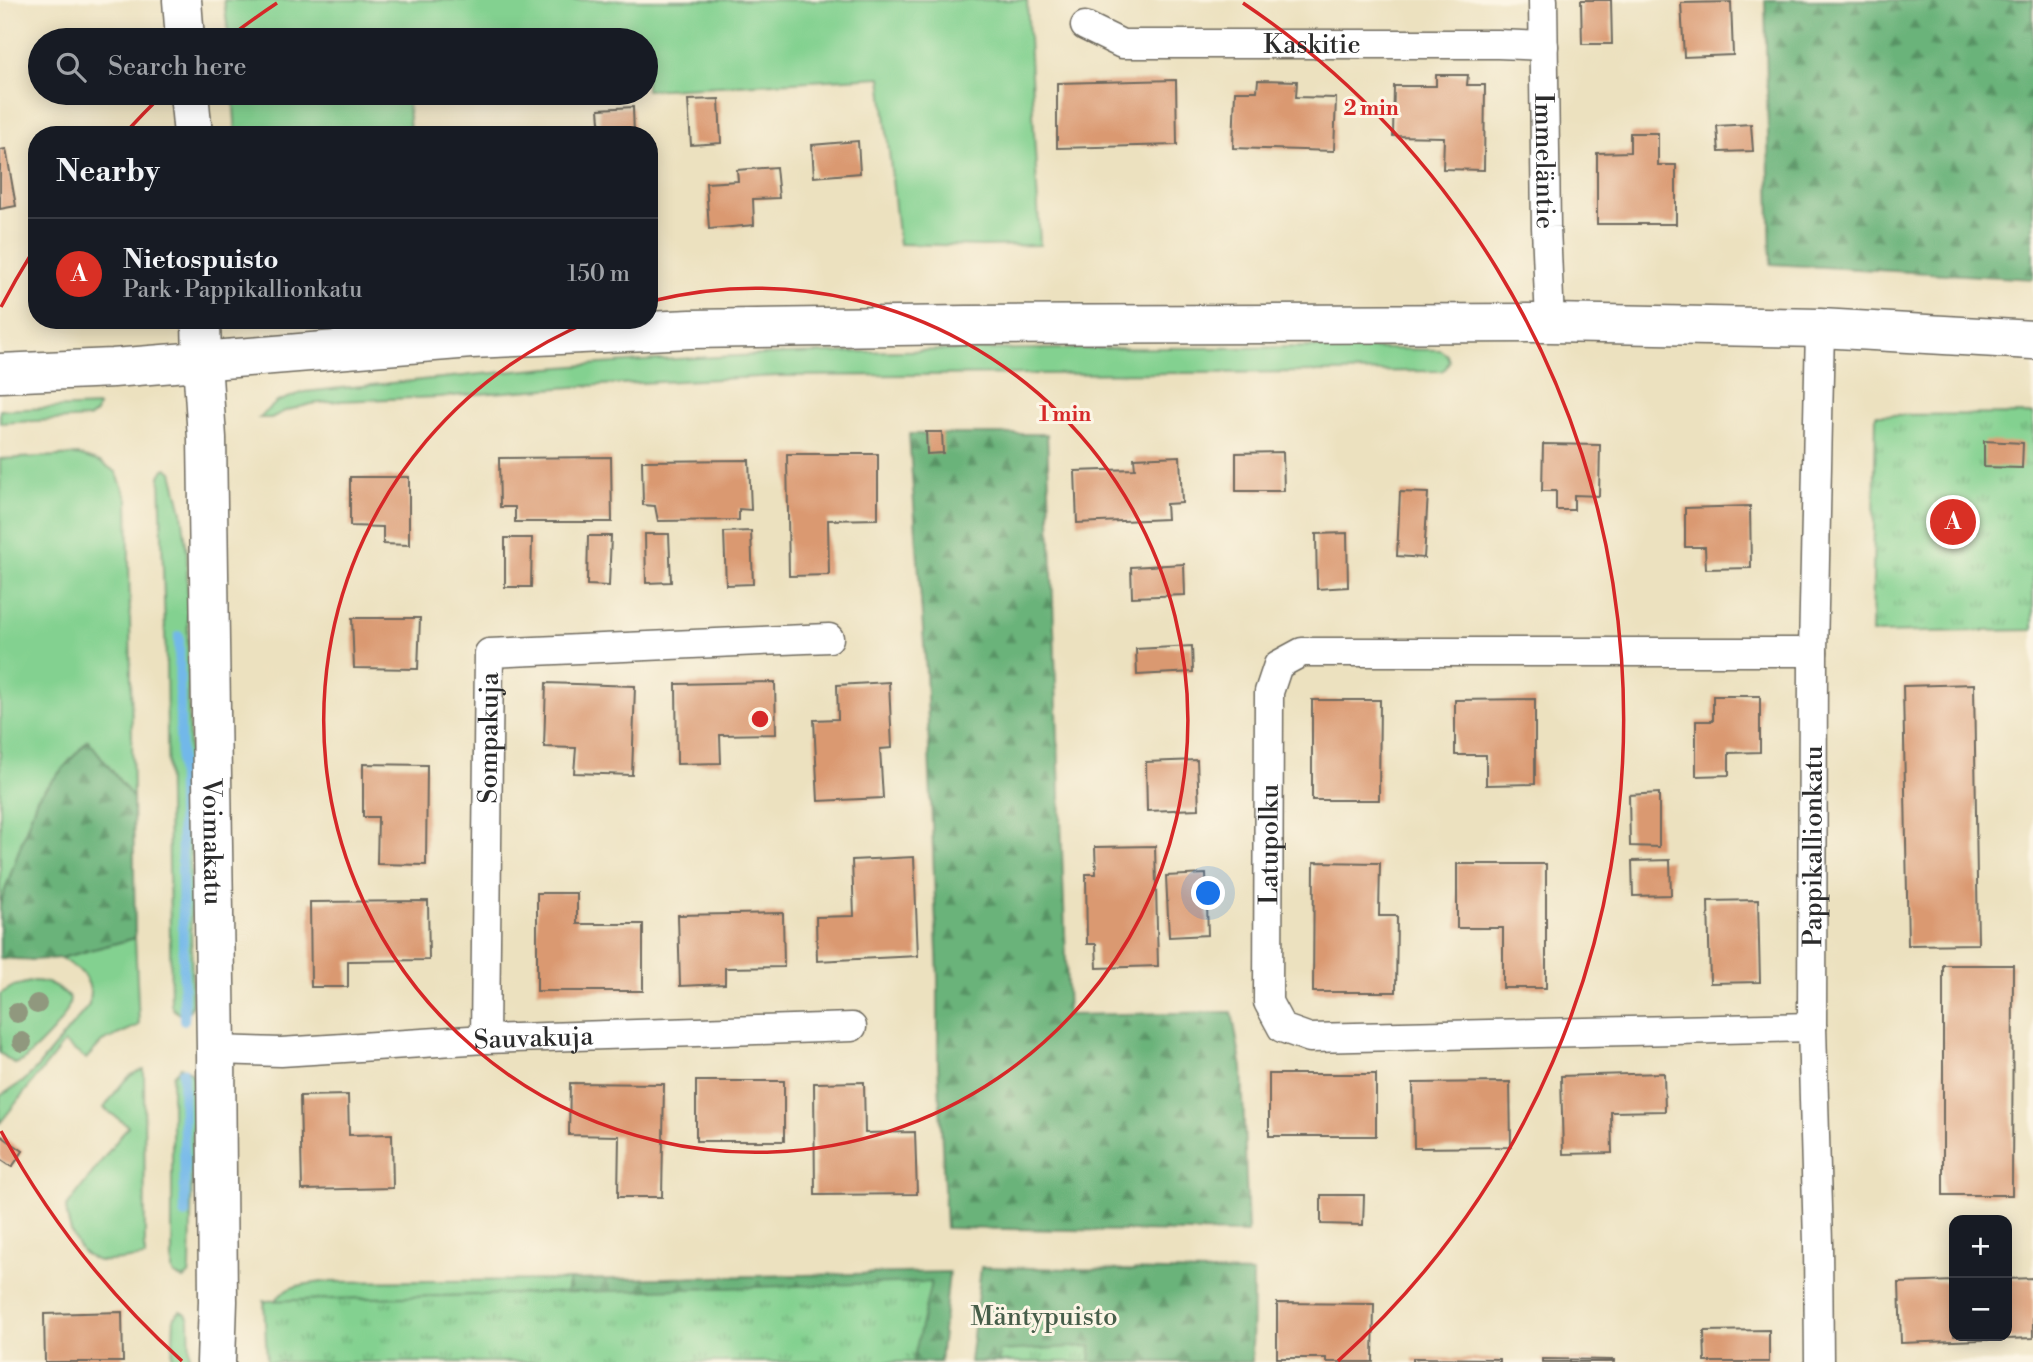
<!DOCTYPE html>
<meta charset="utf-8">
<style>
:root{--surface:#171b24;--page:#242831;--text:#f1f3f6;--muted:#9ea1a6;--line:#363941;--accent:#d93025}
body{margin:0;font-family:"Libre Bodoni",serif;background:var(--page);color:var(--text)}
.controls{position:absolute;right:21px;bottom:21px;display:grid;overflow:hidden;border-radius:14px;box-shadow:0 4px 18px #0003}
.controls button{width:63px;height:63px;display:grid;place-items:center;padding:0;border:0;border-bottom:2px solid var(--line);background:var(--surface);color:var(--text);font:35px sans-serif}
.you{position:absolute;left:1209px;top:894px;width:24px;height:24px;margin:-18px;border:5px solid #fff;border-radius:50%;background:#1a73e8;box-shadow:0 0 0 10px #1a73e833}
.badge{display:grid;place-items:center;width:46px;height:46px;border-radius:50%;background:var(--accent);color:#fff;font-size:23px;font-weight:700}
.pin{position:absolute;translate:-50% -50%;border:4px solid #fff;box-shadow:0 2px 7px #0006}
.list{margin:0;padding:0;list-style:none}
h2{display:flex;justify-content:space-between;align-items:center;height:91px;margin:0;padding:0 28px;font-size:30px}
h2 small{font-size:23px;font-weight:400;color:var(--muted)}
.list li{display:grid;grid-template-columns:46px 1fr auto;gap:21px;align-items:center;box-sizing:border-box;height:112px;padding:0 28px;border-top:2px solid var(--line)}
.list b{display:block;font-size:26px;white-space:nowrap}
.list p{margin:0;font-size:23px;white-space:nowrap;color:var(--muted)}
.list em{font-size:23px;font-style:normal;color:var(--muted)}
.icon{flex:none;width:38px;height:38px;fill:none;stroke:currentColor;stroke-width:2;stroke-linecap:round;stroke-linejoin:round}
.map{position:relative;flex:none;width:2033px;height:1362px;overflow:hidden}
.search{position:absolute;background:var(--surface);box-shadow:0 4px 18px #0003;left:28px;top:28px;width:630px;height:77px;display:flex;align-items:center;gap:18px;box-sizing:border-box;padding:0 24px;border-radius:38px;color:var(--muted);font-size:26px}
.panel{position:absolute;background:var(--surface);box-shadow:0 4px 18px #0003;left:28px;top:126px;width:630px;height:203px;border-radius:28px}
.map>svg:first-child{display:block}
.grass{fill:#83d190;stroke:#577e5e;stroke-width:2}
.forest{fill:url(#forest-firs);stroke:#4a6f52;stroke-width:2}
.park{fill:url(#park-tufts);stroke:#577e5e;stroke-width:2}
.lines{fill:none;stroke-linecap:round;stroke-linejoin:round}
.stream{stroke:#72b8e9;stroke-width:10}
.building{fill:#da9971}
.street-casing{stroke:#6f6b5f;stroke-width:31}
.secondary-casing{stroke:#6f6b5f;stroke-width:41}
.street{stroke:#fff;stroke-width:28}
.secondary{stroke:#fff;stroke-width:38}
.tree{fill:#90987e}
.ring{fill:none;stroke:#d62828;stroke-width:3.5}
.labels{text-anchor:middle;stroke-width:6;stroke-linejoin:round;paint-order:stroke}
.street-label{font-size:26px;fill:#2b2b2b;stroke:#fcf5e5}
.park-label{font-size:26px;fill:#455d49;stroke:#fcf5e5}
.centre{fill:#d62828;stroke:#fcf5e5;stroke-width:3.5}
.ring-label{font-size:21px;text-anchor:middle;font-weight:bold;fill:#d62828;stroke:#fcf5e5;stroke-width:6;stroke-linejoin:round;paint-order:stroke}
</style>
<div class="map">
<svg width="2033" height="1362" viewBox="0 0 2033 1362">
<defs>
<pattern id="forest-firs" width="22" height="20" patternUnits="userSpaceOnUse" patternTransform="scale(1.75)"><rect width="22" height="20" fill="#6ab37a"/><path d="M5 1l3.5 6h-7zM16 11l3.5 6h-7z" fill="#579264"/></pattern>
<pattern id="park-tufts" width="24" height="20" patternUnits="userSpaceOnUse" patternTransform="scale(1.75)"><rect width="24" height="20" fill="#83d190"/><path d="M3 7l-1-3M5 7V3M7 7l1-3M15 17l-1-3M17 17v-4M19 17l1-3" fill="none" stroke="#6baa76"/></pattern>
</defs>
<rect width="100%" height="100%" fill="#fcf5e5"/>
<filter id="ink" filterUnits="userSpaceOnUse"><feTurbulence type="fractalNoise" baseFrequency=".0143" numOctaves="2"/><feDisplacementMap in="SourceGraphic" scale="14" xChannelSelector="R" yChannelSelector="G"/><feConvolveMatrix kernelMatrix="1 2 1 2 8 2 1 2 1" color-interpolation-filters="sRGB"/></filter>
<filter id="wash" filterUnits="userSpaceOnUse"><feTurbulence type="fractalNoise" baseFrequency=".00686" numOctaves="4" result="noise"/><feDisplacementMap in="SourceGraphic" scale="28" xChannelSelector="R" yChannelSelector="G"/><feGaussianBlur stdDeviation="1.57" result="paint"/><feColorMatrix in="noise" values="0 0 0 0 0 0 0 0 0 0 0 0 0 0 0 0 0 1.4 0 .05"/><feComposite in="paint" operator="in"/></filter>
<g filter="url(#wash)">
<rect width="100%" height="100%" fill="#ece1bf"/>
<g class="grass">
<path d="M224,0H1027L1040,245L982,246L899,244L881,77L646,90V40H229Z"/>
<path d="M233,93H590L408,103L410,135H236Z"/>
<path d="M1304,347L1440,350L1447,355L1449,361L1446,368L1441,371L778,376L599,385L438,397L338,401L311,404L285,411L271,418H259L277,402L304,392C441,378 578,363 716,357C912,348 1108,349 1304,347Z"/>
<path d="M98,406L96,413L89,418L0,423V410Z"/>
<path d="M78,455L100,462L116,472L128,500L133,798L88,740L37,798L0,905V459Z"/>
<path d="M167,468L172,472L182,512L187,553L192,1004L190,1010L181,1015L173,1009L171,1004L166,662L160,476L164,469Z"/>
<path d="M135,938L139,1025L102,1042L86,1059L64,1043L0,1123V1096L24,1081L36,1069L89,1005L90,990L88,983L82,973L61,958Z"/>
<path d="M34,981C52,982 57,986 70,999C69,1020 38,1046 23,1061L15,1064L0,1053V994L14,986Z"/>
<path d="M181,1067L191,1072L194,1078L190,1268L189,1275L183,1279L174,1275L172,1270V1085L173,1075Z"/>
<path d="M144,1070L145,1257C133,1258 106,1264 95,1260C75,1253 68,1226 66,1208L128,1126L104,1108C114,1095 126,1072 144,1070Z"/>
<path d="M569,1280L559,1326L268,1310C285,1285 293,1286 322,1282Z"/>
<path d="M180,1311L186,1314L189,1319L190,1362H172L174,1318Z"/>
</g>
<g class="forest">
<path d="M1765,0H2033V279L1771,264Z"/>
<path d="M909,434H1047L1068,1015L1232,1012L1242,1068L1248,1233L946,1228L938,1062V978L926,672Z"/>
<path d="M88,740L133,798L135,938L61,958L32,960L0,958V905L37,798Z"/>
<path d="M981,1267L1253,1273L1252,1362H970Z"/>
<path d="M949,1272L940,1362H807L559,1326L569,1280Z"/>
</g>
<g class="park">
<path d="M2033,414V630L1872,633L1876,415Z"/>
<path d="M931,1282L913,1362H267L264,1301Z"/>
<path d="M1091,1346L1090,1362H998L999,1351Z"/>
</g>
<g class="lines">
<g class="stream">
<path d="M179,636L184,1020"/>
<path d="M183,1072L185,1214"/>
</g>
</g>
<g id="blocks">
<g class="building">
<path d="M1581,0H1611L1612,44H1582Z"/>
<path d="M1731,2L1733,55L1684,57L1681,3Z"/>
<path d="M1436,75H1468L1467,85H1485L1484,170L1443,169L1444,137L1393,136L1394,86H1436Z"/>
<path d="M1176,80L1177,145L1057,148V83Z"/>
<path d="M1258,80L1297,81L1296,97L1336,98L1334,151L1233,148L1235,91H1257Z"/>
<path d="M719,99L721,143L691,145L688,100Z"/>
<path d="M633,107L634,135H601L599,109Z"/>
<path d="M1751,124L1753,151L1719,152L1717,126Z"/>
<path d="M1630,133H1658V165H1676V224H1597V153L1630,152Z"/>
<path d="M858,141L860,173L814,177L812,145Z"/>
<path d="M6,149L16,206L0,209V150Z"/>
<path d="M776,167L779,198L753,199L754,225L709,229L706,183L738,181L737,170Z"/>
<path d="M926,432H942L943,453L927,454Z"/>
<path d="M1984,441L2023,443L2022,468L1984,467Z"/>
<path d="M1543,444L1600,445L1599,496L1574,495V510H1556V491H1542Z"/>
<path d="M1283,452L1284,491H1236V453Z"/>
<path d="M787,454H878V519L828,520L829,575L789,576Z"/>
<path d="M1180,456L1182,503L1166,504L1167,519L1077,523L1075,471L1135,469L1134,458Z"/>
<path d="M611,457L612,522H515V507H500L499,458Z"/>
<path d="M749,460L751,510L739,509V520L658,521L655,506L643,505L642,461Z"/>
<path d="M350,477H409V545L383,544V527L350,526Z"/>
<path d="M1400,492L1428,493L1424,558L1397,556Z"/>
<path d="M1750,506L1751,568L1706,569L1705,547H1685V508Z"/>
<path d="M751,531L753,584L726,585L724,532Z"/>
<path d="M1347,533L1348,587L1317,589L1316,534Z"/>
<path d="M645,534H669L671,582L646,583Z"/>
<path d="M588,536H611L609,586L587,585Z"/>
<path d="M505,538H532L531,587H505Z"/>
<path d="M1184,564L1185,595L1132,597L1131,567Z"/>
<path d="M352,618H420L418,669L354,668Z"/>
<path d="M1192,646L1193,672L1137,675L1136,649Z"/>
<path d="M775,682L776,734L720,735L721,763L677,764L676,684Z"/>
<path d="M889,682L892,748L880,749L883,798L818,801L814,720L838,719L837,685Z"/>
<path d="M546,683L635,686L632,775L574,773L576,748L544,747Z"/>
<path d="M1974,684L1978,944L1908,945L1903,686Z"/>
<path d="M1713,696H1760V752L1729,753V775L1696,776V721H1713Z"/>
<path d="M1535,699V784L1486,785V755H1455V700Z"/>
<path d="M1312,700H1380L1379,800H1312Z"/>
<path d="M1197,760L1199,809L1147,811L1146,762Z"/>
<path d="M363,764L427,765L426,865L377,864L378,817H363Z"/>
<path d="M1659,793V847L1630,846L1629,795Z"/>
<path d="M1155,846L1158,966L1097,968L1096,944H1087L1086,874H1096L1095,847Z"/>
<path d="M914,857L918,956L817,961L816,917L854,916L852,860Z"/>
<path d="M1670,860L1671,895L1633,896L1632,861Z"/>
<path d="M1314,862L1380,863L1379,916H1397L1396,992H1313Z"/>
<path d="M1457,864H1546V988H1503V928H1457Z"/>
<path d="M1206,874L1208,935L1169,937L1166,876Z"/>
<path d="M537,893H577V924H643V991H537Z"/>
<path d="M1758,900L1760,982L1710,983L1708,901Z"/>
<path d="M428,901L429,960L348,961V987H311L310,902Z"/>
<path d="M783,913L784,967L725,968V984L680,986L678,915Z"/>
<path d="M1943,965H2013L2012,1195H1943Z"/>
<path d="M1664,1073L1665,1111L1611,1112L1612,1153L1563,1154L1561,1076Z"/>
<rect x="1269" y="1074" width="107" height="62"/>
<rect x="696" y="1081" width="88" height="60"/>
<path d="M864,1082L865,1133L915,1132L917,1194L815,1195L814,1083Z"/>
<path d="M1510,1082L1511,1147L1414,1148L1413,1083Z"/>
<path d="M570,1083L664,1084L662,1197H618L619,1136L569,1135Z"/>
<path d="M348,1095L349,1135L392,1134L393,1188L302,1190L300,1096Z"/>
<path d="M0,1135L23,1151L12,1167L0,1159Z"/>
<path d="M1321,1195H1364L1363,1225L1321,1224Z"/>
<path d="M2033,1278V1338L1901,1343L1899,1283L1954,1281V1336H2007V1279Z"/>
<path d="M1277,1303L1374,1304L1373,1362H1326V1358H1277Z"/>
<path d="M122,1312L123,1362H45L44,1314Z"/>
<path d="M1769,1330V1362H1705L1704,1331Z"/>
<path d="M1413,1358L1500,1359V1362H1413Z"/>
<path d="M1542,1359L1614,1360V1362H1542Z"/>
</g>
</g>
</g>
<g filter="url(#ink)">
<use href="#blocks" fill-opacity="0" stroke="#6f6b5f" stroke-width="2"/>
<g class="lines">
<g class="street-casing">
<g id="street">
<path id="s1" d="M1543,0L1546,227L1550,323"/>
<path id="s2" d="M1085,26L1122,44H1498L1544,46"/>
<path id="s3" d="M1812,1027L1310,1038L1282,1028L1268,1002L1269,692L1278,665L1302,652H1813"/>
<path id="s4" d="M485,1039L489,653L829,638"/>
<path id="s5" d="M216,1050L281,1052L485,1039L852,1027"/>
<path id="s6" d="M1819,1362L1818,1243L1812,1027L1813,652L1820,328"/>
</g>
</g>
<g class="secondary-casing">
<g id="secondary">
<path d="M182,0L185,40"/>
<path d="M189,93L193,135"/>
<path id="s7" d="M201,320L202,361L207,438L216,1050L218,1301L216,1362"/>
<path d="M0,373L113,368L471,339L691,329L967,325L1550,323L1820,328L2033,340"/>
</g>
</g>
<use href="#street" class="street"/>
<use href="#secondary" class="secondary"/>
</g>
<g class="tree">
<circle cx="37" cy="1004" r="10"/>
<circle cx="17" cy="1013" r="10"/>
<circle cx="22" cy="1042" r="10"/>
</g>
</g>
<g class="ring">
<path d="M652 301A432 432 0 1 1 591 321"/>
<path d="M182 1361A864 864 0 0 1 1 1131M1 307A864 864 0 0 1 35 248M128 130A864 864 0 0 1 160 97M228 38A864 864 0 0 1 277 3M1243 3A864 864 0 0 1 1338 1361"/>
</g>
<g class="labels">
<g class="street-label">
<text dy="9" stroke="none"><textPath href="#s2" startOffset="231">Kaskitie</textPath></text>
<text dy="9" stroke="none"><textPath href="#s1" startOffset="161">Immeläntie</textPath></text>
<text dy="9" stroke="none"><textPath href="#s4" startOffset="301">Sompakuja</textPath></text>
<text dy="9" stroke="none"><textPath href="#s7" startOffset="522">Voimakatu</textPath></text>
<text dy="9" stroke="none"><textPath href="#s3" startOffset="719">Latupolku</textPath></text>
<text dy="9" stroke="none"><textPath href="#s6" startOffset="516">Pappikallionkatu</textPath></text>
<text dy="9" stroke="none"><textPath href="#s5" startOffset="318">Sauvakuja</textPath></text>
</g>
<g class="park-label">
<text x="1044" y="1325">Mäntypuisto</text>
</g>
</g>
<circle cx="760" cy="719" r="10" class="centre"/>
<g class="ring-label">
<text x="1371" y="115">2 min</text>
<text x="1065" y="421">1 min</text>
</g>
</svg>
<div class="controls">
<button>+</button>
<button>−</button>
</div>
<div class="you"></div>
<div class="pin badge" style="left:1953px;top:522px">A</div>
<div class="search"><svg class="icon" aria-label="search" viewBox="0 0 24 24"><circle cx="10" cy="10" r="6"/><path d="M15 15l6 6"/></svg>Search here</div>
<section class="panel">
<h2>Nearby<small></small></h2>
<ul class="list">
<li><span class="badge">A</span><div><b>Nietospuisto</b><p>Park · Pappikallionkatu</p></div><em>150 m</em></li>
</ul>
</section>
</div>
